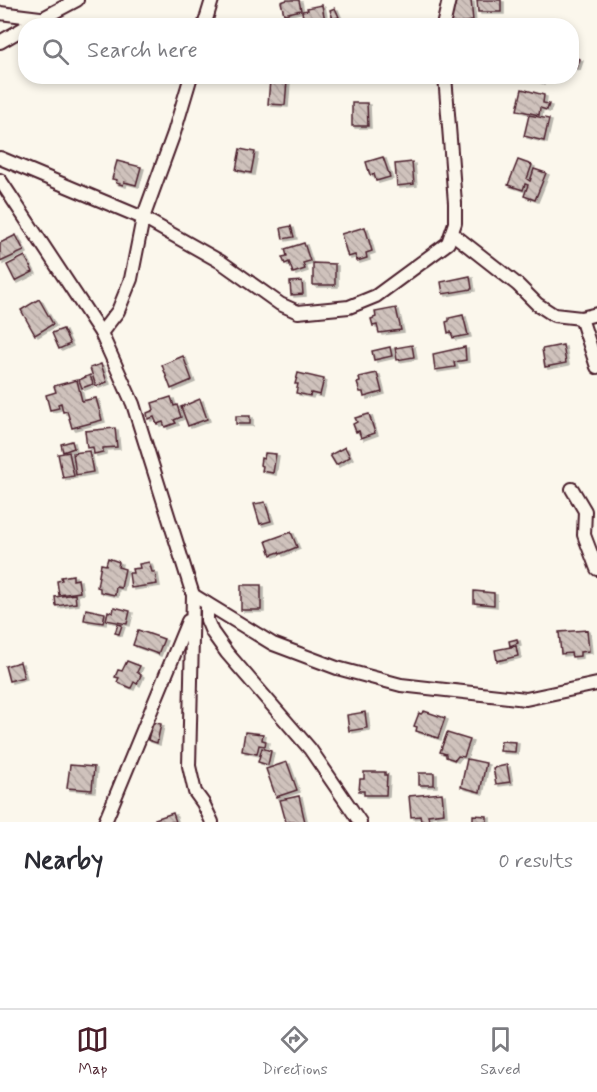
<!DOCTYPE html>
<style>
:root{--surface:#fff;--page:#f2f2f3;--text:#2b2b33;--muted:#7c7c81;--line:#e1e1e2;--accent:#4a1f2b}
body{margin:0;font-family:Mynerve,sans-serif;background:var(--page);color:var(--text)}
.list{margin:0;padding:0;list-style:none}
h2{display:flex;justify-content:space-between;align-items:center;height:78px;margin:0;padding:0 24px;font-size:26px}
h2 small{font-size:20px;font-weight:400;color:var(--muted)}
.icon{flex:none;width:33px;height:33px;fill:none;stroke:currentColor;stroke-width:2;stroke-linecap:round;stroke-linejoin:round}
.map{position:relative;flex:none;width:597px;height:822px;overflow:hidden}
.search{position:absolute;background:var(--surface);box-shadow:0 3px 9px #0003;left:18px;right:18px;top:18px;height:66px;display:flex;align-items:center;gap:15px;box-sizing:border-box;padding:0 21px;border-radius:24px;color:var(--muted);font-size:22px}
.sheet{height:186px;background:var(--surface)}
nav{display:flex;justify-content:space-around;align-items:center;box-sizing:border-box;height:84px;border-top:2px solid var(--line);background:var(--surface);font-size:16px;color:var(--muted)}
nav a{display:grid;justify-items:center;gap:3px}
nav .on{color:var(--accent)}
.map>svg:first-child{display:block}
.building{fill:url(#building-back-hatch);stroke:#4a1f2b;stroke-width:1.5;filter:url(#shadow)}
.lines{fill:none;stroke-linecap:round;stroke-linejoin:round}
.minor-casing{stroke:#4a1f2b;stroke-width:16}
.minor{stroke:#fbf7ec;stroke-width:12}
</style>
<div class="map">
<svg width="597" height="822" viewBox="0 0 597 822">
<defs>
<pattern id="building-back-hatch" width="6" height="6" patternUnits="userSpaceOnUse" patternTransform="scale(1.5)"><rect width="6" height="6" fill="#cfc2bc"/><path d="M-1 5l2 2M0 0l6 6M5-1l2 2" fill="none" stroke="#b3a6a2"/></pattern>
<filter id="shadow"><feDropShadow dx="3" dy="2" stdDeviation="0" flood-color="#0004"/></filter>
</defs>
<rect width="100%" height="100%" fill="#fbf7ec"/>
<filter id="ink" filterUnits="userSpaceOnUse"><feTurbulence type="fractalNoise" baseFrequency=".0167" numOctaves="2"/><feDisplacementMap in="SourceGraphic" scale="12" xChannelSelector="R" yChannelSelector="G"/><feConvolveMatrix kernelMatrix="1 2 1 2 8 2 1 2 1" color-interpolation-filters="sRGB"/></filter>
<g filter="url(#ink)">
<g class="building">
<path d="M287,0H299L301,10L284,14L281,2Z"/>
<path d="M451,0H471L473,21L450,24L449,7Z"/>
<path d="M477,0H501V12H478Z"/>
<path d="M322,5L325,21H330L331,26H302L304,25L302,11L308,10L307,8Z"/>
<path d="M335,8L339,17L333,19L330,10Z"/>
<path d="M572,57L580,59L577,68L572,67Z"/>
<path d="M526,76H543L541,82Z"/>
<path d="M270,80L287,81L285,105L268,104Z"/>
<path d="M522,89L544,95L543,103L549,104L547,110L540,108L539,115L517,110Z"/>
<path d="M352,103H367L368,126H352Z"/>
<path d="M529,115L549,119L544,141L524,136Z"/>
<path d="M240,149L255,152L251,173L236,170Z"/>
<path d="M383,157L390,177L376,181L374,174L370,175L366,162Z"/>
<path d="M518,160L532,165L527,179L530,181L534,169L546,173L535,200L524,196L528,185L525,184L523,190L508,185Z"/>
<path d="M117,161L141,167L136,185L124,182L123,185L116,183L117,180L112,179Z"/>
<path d="M412,162L414,184L397,186L395,164Z"/>
<path d="M291,226L294,237L283,239L281,228Z"/>
<path d="M365,227L372,251L366,253L367,258L357,261L355,255L348,257L341,234Z"/>
<path d="M16,235L24,251L0,262V243Z"/>
<path d="M304,243L310,261L303,263L305,269L293,273L289,262L285,264L282,257L287,256L285,249Z"/>
<path d="M25,256L33,272L15,281L7,265Z"/>
<path d="M313,263L335,264V285H313Z"/>
<path d="M470,276L472,289L443,294L441,282Z"/>
<path d="M302,281L303,294L291,295L290,282Z"/>
<path d="M39,299L53,324L35,335L21,310Z"/>
<path d="M396,308L401,330L379,333L377,325L373,326L371,319L376,317L375,312Z"/>
<path d="M463,315L468,335L453,338L451,332L448,333L446,322L449,321V318Z"/>
<path d="M63,329L70,344L59,349L52,333Z"/>
<path d="M412,345L414,357L397,360L395,348Z"/>
<path d="M563,345L566,363L545,367L542,349Z"/>
<path d="M390,347L392,356L374,360L372,351Z"/>
<path d="M465,347L466,360L454,362L455,367L435,370L433,354Z"/>
<path d="M183,356L192,380L171,389L162,365Z"/>
<path d="M101,364L107,382L96,386L90,368Z"/>
<path d="M298,373L324,379L320,395L311,393L310,396L296,393L298,384H295Z"/>
<path d="M377,373L382,392L364,397L363,392H360L357,383L360,382L359,377Z"/>
<path d="M90,375L93,384L82,388L79,380Z"/>
<path d="M77,380L82,401L96,398L102,420L72,428L67,411L63,412L61,403L58,404L59,408L50,410L46,395L56,392L54,386Z"/>
<path d="M171,397L174,406L177,405L181,417L174,420L176,423L165,427L163,422L157,424L154,417L148,419L147,413L154,410L152,403Z"/>
<path d="M200,399L207,419L188,426L181,407Z"/>
<path d="M369,414L375,433L361,438L359,431L356,432L353,424L357,422L355,418Z"/>
<rect x="236" y="416" width="14" height="8"/>
<path d="M115,428L117,447L103,448V452L94,454L93,447L87,448L85,431Z"/>
<path d="M72,441L74,448L63,452L61,444Z"/>
<path d="M345,447L350,457L336,465L330,455Z"/>
<path d="M89,451L93,472L76,475L73,453Z"/>
<path d="M69,452L74,476L63,478L58,454Z"/>
<path d="M265,453L276,454L273,473L262,471L263,466L260,465L261,458L264,459Z"/>
<path d="M265,502L271,521L260,524L254,504Z"/>
<path d="M291,532L297,547L280,554L279,552L271,555L266,541Z"/>
<path d="M108,558L119,562L118,567L125,569L121,588L116,587L115,595L100,592V588L97,587L101,564L106,565Z"/>
<path d="M149,562L152,572H155L157,584L131,588L129,573H133L132,569L140,568L139,564Z"/>
<path d="M73,575V580L78,579L80,592L59,595L57,581L62,580L61,577Z"/>
<rect x="241" y="585" width="20" height="25"/>
<path d="M474,591L494,593V605L474,603Z"/>
<path d="M75,594L76,603L56,606L55,597Z"/>
<path d="M114,607L130,611L127,624L106,620L108,611L113,613Z"/>
<path d="M86,609L105,613L103,623L84,620Z"/>
<path d="M118,624L122,625L119,634L115,633Z"/>
<path d="M138,630L164,639L158,654L133,645Z"/>
<path d="M587,630L589,651L580,652V656L572,657L571,653L561,654L559,632Z"/>
<path d="M517,639L518,643L510,646L509,641Z"/>
<path d="M516,646L518,656L497,661L495,650Z"/>
<path d="M127,661L140,666L137,672L141,675L137,684L134,682L131,688L117,682L119,678L115,677L118,670L122,671Z"/>
<path d="M20,662L24,677L9,681L5,666Z"/>
<path d="M424,711L445,718L438,738L416,731L417,727L414,726L419,713L421,714Z"/>
<path d="M365,712L367,728L349,731L347,715Z"/>
<path d="M152,722L161,724L157,743L148,740Z"/>
<path d="M245,732L263,734L262,740L266,741L265,746L259,745L257,754L242,751Z"/>
<path d="M447,733L470,740L464,757L458,756L455,760L446,757V754L440,752Z"/>
<path d="M501,741L516,742L515,752L500,751Z"/>
<path d="M262,748L271,751L268,765L258,762Z"/>
<path d="M467,759L486,763L480,792L461,787Z"/>
<path d="M287,762L297,790L276,797L266,769Z"/>
<path d="M70,765L94,767L92,790L67,788Z"/>
<path d="M507,765L510,782L496,784L493,768Z"/>
<path d="M364,772H385V775H387L386,795H364V791H359L360,779H364Z"/>
<rect x="419" y="773" width="15" height="12"/>
<path d="M442,793L444,813L428,815L429,821H421L420,816L411,817L409,796Z"/>
<path d="M299,796L305,822H286L280,800Z"/>
<path d="M173,813L176,822H156L155,819Z"/>
<path d="M473,815L487,816V822H473Z"/>
</g>
<g class="lines">
<g class="minor-casing">
<g id="minor">
<path d="M0,13L40,18"/>
<path d="M28,26L77,0"/>
<path d="M204,26L212,0"/>
<path d="M443,26L449,0"/>
<path d="M0,42L26,27"/>
<path d="M0,158L143,218L221,262L280,304L298,312L349,307L376,296L448,243L455,223V203L445,76"/>
<path d="M0,180L101,333L133,404L193,595L189,766L195,792L203,803L212,822"/>
<path d="M453,234L518,285L537,304L554,315L581,318L597,314"/>
<path d="M581,318L597,367"/>
<path d="M101,333L118,311L131,279L143,218L174,133L191,76"/>
<path d="M572,489L585,511L584,535L597,569"/>
<path d="M193,595L273,644L337,668L401,685L526,699L597,684"/>
<path d="M207,604V620L212,632L227,653L310,749L360,822"/>
<path d="M105,822L188,621"/>
</g>
</g>
<use href="#minor" class="minor"/>
</g>
</g>
</svg>
<div class="search"><svg class="icon" aria-label="search" viewBox="0 0 24 24"><circle cx="10" cy="10" r="6"/><path d="M15 15l6 6"/></svg>Search here</div>
</div>
<section class="sheet">
<h2>Nearby<small>0 results</small></h2>
<ul class="list">
</ul>
</section>
<nav>
<a class="on"><svg class="icon" aria-label="map" viewBox="0 0 24 24"><path d="M3 6l6-2 6 2 6-2v14l-6 2-6-2-6 2zM9 4v14M15 6v14"/></svg>Map</a>
<a><svg class="icon" aria-label="directions" viewBox="0 0 24 24"><path d="M12 3l9 9-9 9-9-9zM9 14v-3h6M13 9l2 2-2 2"/></svg>Directions</a>
<a><svg class="icon" aria-label="saved" viewBox="0 0 24 24"><path d="M7 4h10v16l-5-4-5 4z"/></svg>Saved</a>
</nav>
